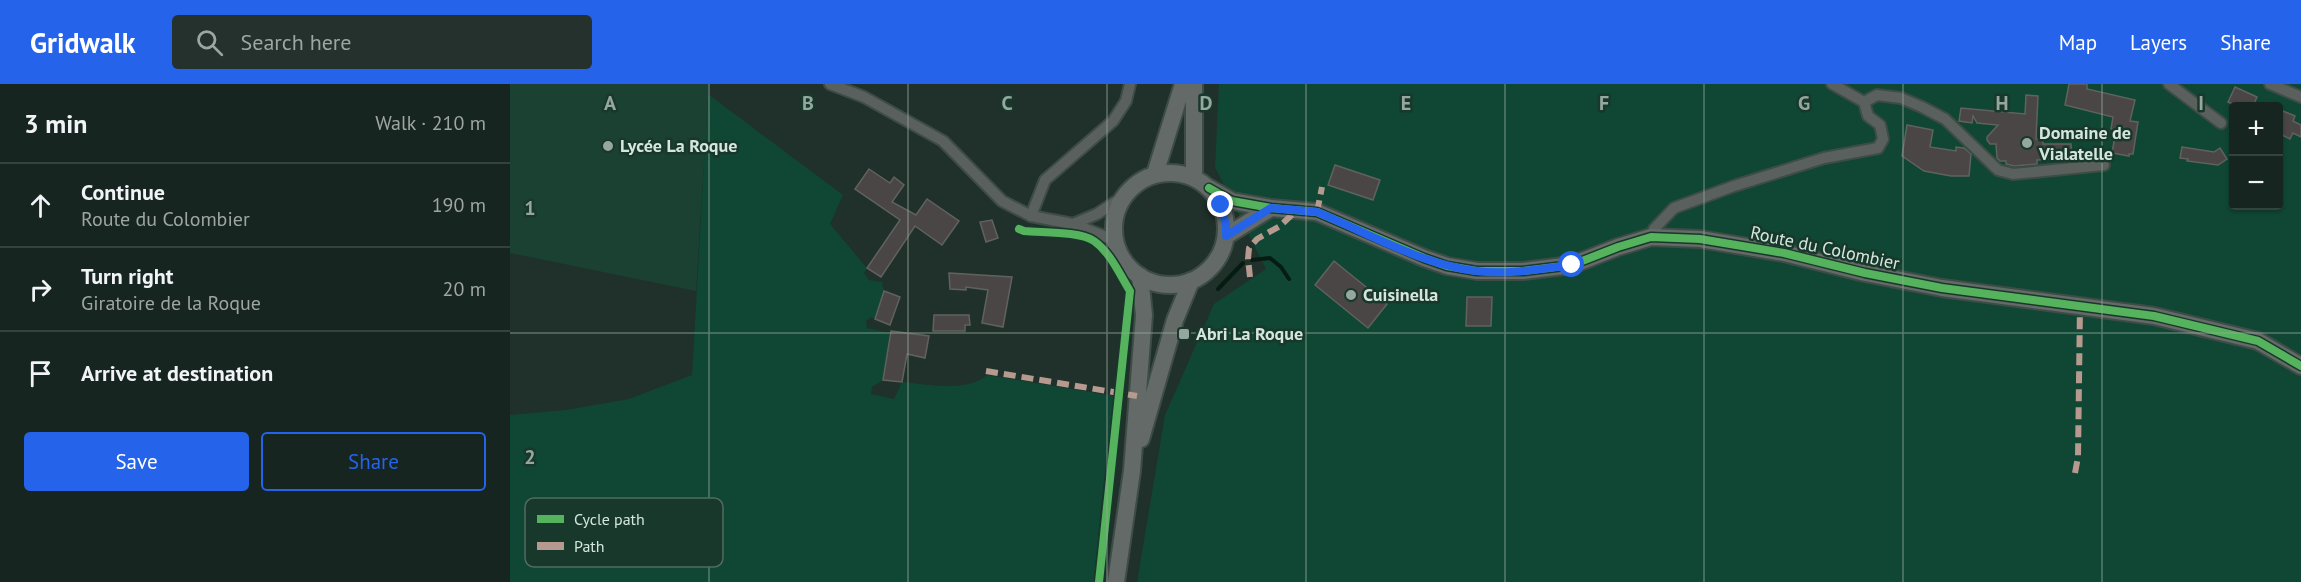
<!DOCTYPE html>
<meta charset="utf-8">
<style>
:root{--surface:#172520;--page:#24312d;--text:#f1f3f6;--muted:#9ea5a5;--line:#36423e;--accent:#2563eb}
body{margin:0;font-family:"PT Sans",sans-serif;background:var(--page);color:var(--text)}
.controls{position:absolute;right:18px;top:18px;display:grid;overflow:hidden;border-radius:6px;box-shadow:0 2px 4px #0004}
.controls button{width:54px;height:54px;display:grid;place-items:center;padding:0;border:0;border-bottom:2px solid var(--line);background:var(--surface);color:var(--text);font:30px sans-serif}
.stop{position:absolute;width:18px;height:18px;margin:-14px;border:4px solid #2563eb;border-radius:50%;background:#fff}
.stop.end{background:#2563eb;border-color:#fff;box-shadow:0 2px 6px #0008}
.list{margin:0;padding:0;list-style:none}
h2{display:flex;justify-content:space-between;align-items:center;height:78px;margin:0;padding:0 24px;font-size:26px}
h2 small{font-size:20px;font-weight:400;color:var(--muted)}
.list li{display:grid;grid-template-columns:39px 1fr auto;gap:18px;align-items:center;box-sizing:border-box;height:84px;padding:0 24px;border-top:2px solid var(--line)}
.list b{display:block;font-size:22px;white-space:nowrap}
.list p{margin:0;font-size:20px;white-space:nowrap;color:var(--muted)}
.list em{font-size:20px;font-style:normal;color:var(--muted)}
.actions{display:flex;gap:12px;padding:18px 24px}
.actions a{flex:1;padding:14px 0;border:2px solid var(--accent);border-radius:6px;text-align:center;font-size:21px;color:var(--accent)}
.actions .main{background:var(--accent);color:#fff}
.icon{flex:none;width:33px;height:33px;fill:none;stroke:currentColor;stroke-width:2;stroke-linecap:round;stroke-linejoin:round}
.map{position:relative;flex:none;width:1791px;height:498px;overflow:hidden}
header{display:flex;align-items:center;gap:36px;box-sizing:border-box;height:84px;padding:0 30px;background:var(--accent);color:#fff}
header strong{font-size:28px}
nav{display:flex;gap:33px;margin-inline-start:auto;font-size:21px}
.search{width:420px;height:54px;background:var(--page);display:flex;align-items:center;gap:15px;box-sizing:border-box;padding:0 21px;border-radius:6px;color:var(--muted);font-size:22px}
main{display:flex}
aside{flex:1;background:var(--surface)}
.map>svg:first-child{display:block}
.built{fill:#1a4132}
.green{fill:#104634;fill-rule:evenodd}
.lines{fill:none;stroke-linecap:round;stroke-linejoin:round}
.stream{stroke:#061c13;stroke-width:4}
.building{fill:#4b4646;stroke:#60625f;stroke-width:1.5}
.street-casing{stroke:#3e4c46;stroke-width:14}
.secondary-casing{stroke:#3e4c46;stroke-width:20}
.street{stroke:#5a605d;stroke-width:10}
.secondary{stroke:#636a67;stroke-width:16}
.quiet{stroke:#b69a8f;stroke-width:6;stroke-dasharray:12 6;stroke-linecap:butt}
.cycleway-casing{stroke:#18382b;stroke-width:11}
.cycleway{stroke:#56b35d;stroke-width:8}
.route{stroke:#2563eb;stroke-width:8}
.grid{fill:none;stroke:#95a79e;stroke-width:1.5;stroke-opacity:0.55}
.poi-dot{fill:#95a79e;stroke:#18382b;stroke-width:2}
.labels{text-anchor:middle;stroke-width:5;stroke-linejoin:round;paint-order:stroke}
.poi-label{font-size:18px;font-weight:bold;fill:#d4e6dd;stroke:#18382b;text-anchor:start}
.street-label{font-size:18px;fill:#d4e6dd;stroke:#18382b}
.key{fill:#18382b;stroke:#506c60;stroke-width:1.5}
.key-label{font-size:16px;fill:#d4e6dd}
.grid-label{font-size:20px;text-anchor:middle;font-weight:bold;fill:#95a79e;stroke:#18382b;stroke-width:5;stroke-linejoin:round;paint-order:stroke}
</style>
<header>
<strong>Gridwalk</strong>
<div class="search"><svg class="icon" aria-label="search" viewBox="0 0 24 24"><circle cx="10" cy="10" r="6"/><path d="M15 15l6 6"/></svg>Search here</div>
<nav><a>Map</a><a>Layers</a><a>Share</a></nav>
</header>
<main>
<aside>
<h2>3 min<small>Walk · 210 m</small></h2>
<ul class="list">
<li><svg class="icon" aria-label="ahead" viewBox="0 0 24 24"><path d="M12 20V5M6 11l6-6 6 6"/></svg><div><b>Continue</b><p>Route du Colombier</p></div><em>190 m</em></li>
<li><svg class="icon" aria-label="right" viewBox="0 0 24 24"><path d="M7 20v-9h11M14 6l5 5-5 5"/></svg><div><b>Turn right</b><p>Giratoire de la Roque</p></div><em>20 m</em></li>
<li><svg class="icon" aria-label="arrive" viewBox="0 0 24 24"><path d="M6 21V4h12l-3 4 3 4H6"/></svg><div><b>Arrive at destination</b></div></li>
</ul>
<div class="actions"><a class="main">Save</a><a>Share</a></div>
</aside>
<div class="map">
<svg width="1791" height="498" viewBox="0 0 1791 498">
<rect width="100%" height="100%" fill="#1f312a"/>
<path class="built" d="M0,0H199L186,207L0,169Z"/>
<g class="green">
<path d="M709,0H1791V498H627L655,331L704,220L756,185L705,83ZM1724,22H1768V122H1724Z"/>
<path d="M198,10L333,111L320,140L357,184L354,189L359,196L372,198L374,207L365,235L361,233L356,237L357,244L380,249L373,296L362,303L361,310L384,315L392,298C418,300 456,309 477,291L604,312L590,432L584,498H0V331L56,326L119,315L182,291Z"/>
</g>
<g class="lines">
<g class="stream">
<path d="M742,176L760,174L771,183L779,195"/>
<path d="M708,205L733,179"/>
</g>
</g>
<g class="building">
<path d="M1559,0H1577V5L1625,16L1620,37L1628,38L1623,70H1619V72L1602,69L1606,46L1601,45L1603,33L1555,21Z"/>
<path d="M1725,3L1747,13L1743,22H1728L1718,18Z"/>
<path d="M1516,11L1528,12L1526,55L1533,56V60H1561L1562,74L1527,76V80L1504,82L1496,80V77H1490L1487,74L1486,60H1480L1477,56V53L1488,41L1467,39L1463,32L1462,39L1449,37L1451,24L1515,30Z"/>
<path d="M1768,25L1785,32L1783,37L1791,41V53L1783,49L1780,55L1768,49Z"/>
<path d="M1397,41L1423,46L1420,63L1446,67V63L1454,64L1461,70L1459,92H1441L1414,87L1392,72Z"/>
<path d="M1672,63L1704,68L1710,64L1717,75L1708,81L1677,77L1678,75L1670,74Z"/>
<path d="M825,81L870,96L863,116L818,101Z"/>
<path d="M359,85L380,99L384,93L394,101L382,118L406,131L417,115L449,137L432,161L405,142L371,193L357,184L390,136L345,105Z"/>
<path d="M482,136L488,154L476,158L470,138Z"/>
<path d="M824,177L877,220L858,244L805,201Z"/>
<path d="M439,189L502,193L493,243L472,239L478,206L456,203V206L440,205Z"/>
<path d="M374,207L390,213L380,241L365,235Z"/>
<path d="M957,213H982L981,242H956Z"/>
<path d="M424,231H459L460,241H455V247H423Z"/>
<path d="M381,247L419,252L415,274L397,270L392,298L373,296Z"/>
</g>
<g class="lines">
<g class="street-casing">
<g id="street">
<path d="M320,0L354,13L433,57L492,117L521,132L563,140L604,156"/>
<path d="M1659,0L1711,39"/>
<path d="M1760,0L1791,13"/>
<path d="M1354,18L1367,11L1391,14L1412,23L1435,35L1488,86L1503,90L1594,81"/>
<path d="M521,132L535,96L603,37L616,17L620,0"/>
<path d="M563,140L587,130L613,113"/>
<path d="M1141,153L1144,145L1164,124L1224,102L1314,74L1368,64L1373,55L1370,41L1358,32L1354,18L1322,0"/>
</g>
</g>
<g class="secondary-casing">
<g id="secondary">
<path d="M684,0V93"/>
<circle cx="660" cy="145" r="56"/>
<path d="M645,90L673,0"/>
<path d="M699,104L722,117L761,124L807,128L914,174L937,182L967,187H1013L1062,181L1108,163L1141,153L1190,155L1274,169L1355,189L1432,204L1644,232L1748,257L1791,282"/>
<path d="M716,152L761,124"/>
<path d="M631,355L665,236L681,197"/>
<path d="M606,498L622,387L634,231L630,192"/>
</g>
</g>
<use href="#street" class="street"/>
<use href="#secondary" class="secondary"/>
<g class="quiet">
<path d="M807,128L812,103"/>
<path d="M740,193L738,175L739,164L747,155L770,142L788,125"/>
<path d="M476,287L627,312"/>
<path d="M1565,389L1568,373L1570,222"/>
</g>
<g class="cycleway-casing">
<g id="cycleway">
<path d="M699,104L722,117L761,124L807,128L914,174L937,182L967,187H1013L1062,181L1108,163L1141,153L1190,155L1274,169L1355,189L1432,204L1644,232L1748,257L1791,282"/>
<path d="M509,145L514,147C532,149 569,147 584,157C600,168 610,191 620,207L589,498"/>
</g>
</g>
<use href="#cycleway" class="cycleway"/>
</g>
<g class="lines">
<path class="route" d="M711,121L716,141V152L761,124L807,128C858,149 910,180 966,187C997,191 1030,185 1062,181"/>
</g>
<path class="grid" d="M199,0V498M398,0V498M597,0V498M796,0V498M995,0V498M1194,0V498M1393,0V498M1592,0V498M0,249H1791"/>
<g class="poi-dot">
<circle cx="1517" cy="59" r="6"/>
<circle cx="98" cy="62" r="6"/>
<circle cx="841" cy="211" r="6"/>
<rect x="668" y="244" width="12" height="12" rx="3"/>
</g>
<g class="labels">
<g class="poi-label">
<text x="1529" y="55">Domaine de<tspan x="1529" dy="21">Vialatelle</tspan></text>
<text x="110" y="68">Lycée La Roque</text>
<text x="853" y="217">Cuisinella</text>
<text x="686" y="256">Abri La Roque</text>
</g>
<g class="street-label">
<text transform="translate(1315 164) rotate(12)" y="6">Route du Colombier</text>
</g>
</g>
<rect x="15" y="414" width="198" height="69" rx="9" class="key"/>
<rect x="27" y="431" width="27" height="8" fill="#56b35d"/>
<rect x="27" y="458" width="27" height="8" fill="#b69a8f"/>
<g class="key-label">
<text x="64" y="441">Cycle path</text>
<text x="64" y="468">Path</text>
</g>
<g class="grid-label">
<text x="100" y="26">A</text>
<text x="298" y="26">B</text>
<text x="497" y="26">C</text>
<text x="696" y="26">D</text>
<text x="896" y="26">E</text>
<text x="1094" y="26">F</text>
<text x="1294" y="26">G</text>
<text x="1492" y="26">H</text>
<text x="1691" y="26">I</text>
<text x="20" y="131">1</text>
<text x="20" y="380">2</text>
</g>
</svg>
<div class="controls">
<button>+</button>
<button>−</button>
</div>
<div class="stop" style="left:1062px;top:181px"></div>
<div class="stop end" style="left:711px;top:121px"></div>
</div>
</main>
